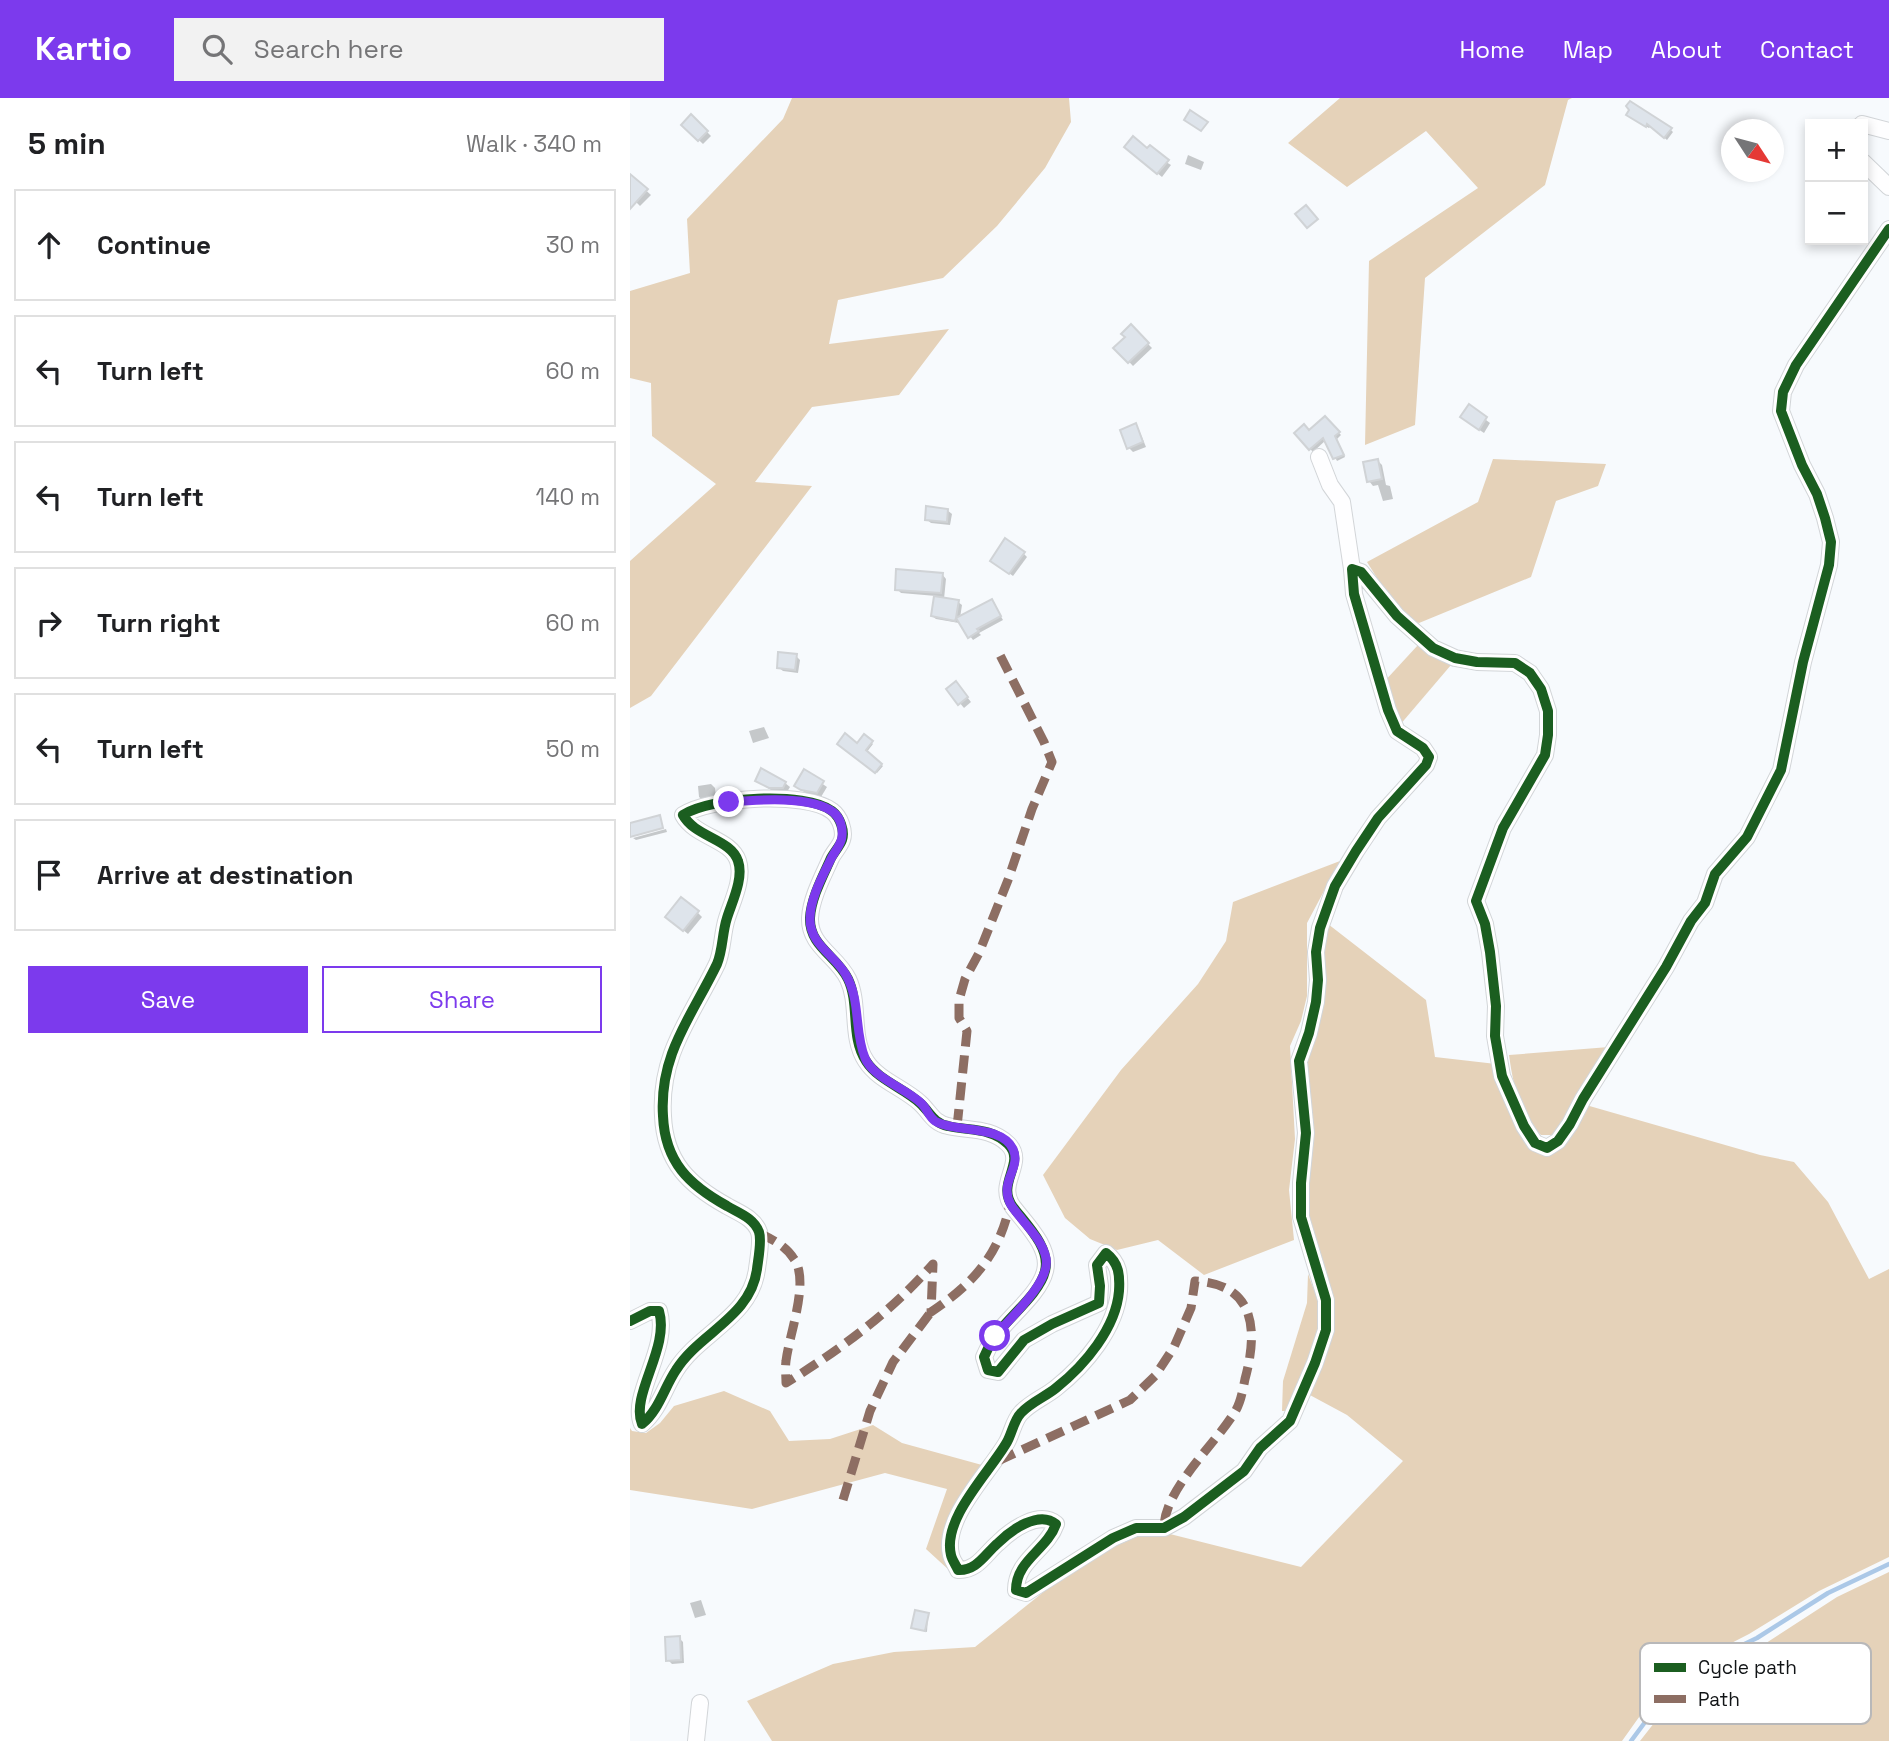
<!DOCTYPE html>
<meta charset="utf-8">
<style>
:root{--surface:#fff;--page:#f2f2f2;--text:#202124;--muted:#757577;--line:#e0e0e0;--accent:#7c3aed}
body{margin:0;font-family:"Space Grotesk",sans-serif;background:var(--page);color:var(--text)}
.controls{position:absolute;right:21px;top:21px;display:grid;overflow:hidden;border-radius:0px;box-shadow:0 4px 10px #0003}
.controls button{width:63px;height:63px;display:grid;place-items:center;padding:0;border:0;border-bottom:2px solid var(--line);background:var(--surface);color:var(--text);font:35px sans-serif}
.compass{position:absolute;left:1091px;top:21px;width:63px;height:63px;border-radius:50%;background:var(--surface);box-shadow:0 4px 10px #0003;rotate:126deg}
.stop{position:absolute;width:21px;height:21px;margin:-16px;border:5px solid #7c3aed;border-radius:50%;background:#fff}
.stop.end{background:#7c3aed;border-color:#fff;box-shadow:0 2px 7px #0008}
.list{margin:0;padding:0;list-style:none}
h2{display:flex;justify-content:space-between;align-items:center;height:91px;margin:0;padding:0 28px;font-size:30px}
h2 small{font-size:23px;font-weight:400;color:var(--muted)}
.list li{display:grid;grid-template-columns:46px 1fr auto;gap:21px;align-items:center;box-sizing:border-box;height:112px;margin:0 14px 14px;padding:0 14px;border:2px solid var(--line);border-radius:0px}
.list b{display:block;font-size:26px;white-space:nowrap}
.list em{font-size:23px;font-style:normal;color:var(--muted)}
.actions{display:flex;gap:14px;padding:21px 28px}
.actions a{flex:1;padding:16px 0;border:2px solid var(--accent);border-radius:0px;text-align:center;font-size:24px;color:var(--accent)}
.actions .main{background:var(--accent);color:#fff}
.icon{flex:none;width:38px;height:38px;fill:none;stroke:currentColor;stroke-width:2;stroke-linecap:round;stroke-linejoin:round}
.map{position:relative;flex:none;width:1259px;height:1643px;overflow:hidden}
header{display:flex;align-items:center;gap:42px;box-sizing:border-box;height:98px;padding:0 35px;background:var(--accent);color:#fff}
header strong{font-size:33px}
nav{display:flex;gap:38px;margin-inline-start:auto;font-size:24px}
.search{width:490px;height:63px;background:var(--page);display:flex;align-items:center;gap:18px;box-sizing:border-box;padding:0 24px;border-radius:0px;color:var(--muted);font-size:26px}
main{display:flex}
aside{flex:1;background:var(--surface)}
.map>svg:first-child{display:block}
.forest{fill:#e5d2b9}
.shadow{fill:#0003}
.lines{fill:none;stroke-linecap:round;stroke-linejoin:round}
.stream{stroke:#abc8e7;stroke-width:4.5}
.building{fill:#dee4eb;stroke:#d0d3d6;stroke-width:2}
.street-casing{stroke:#d2d5d8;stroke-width:18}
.street{stroke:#fefeff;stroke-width:16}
.quiet{stroke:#8d6e63;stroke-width:9;stroke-dasharray:18 9;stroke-linecap:butt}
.cycleway-casing{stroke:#fff;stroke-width:15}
.cycleway{stroke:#1b5e20;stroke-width:10}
.route{stroke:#7c3aed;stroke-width:9}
.key{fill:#fff;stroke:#b8b8b9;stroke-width:2}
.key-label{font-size:19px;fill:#111416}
</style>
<header>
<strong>Kartio</strong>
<div class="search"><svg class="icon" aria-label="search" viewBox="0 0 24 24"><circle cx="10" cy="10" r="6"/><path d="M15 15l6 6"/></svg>Search here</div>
<nav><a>Home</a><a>Map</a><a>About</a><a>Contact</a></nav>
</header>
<main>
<aside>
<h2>5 min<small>Walk · 340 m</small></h2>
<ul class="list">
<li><svg class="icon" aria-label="ahead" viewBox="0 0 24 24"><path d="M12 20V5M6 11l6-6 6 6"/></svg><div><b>Continue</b></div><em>30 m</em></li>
<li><svg class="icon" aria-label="left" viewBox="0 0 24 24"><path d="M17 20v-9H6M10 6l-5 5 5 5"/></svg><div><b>Turn left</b></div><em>60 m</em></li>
<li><svg class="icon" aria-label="left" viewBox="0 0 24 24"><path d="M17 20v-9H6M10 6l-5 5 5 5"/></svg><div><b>Turn left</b></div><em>140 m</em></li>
<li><svg class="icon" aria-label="right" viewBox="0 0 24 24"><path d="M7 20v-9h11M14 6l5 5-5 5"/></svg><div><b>Turn right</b></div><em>60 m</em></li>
<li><svg class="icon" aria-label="left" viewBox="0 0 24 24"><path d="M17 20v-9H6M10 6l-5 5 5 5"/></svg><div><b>Turn left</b></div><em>50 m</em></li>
<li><svg class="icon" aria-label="arrive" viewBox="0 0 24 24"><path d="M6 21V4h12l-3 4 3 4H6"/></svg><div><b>Arrive at destination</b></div></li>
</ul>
<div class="actions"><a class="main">Save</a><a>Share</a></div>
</aside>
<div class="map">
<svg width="1259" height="1643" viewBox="0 0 1259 1643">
<rect width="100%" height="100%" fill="#f7fafd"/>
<g class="forest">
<path d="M162,0H439L441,24L415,70L367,128L313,180L208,202L199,246L319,231L269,297L182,309L125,384L182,388L21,598L0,610V463L86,386L22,338L21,285L0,280V193L60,175L57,121L153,21Z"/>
<path d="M710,0H942L938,2L915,87L795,180L785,327L735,347L739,163L848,90L796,33L717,89L658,45Z"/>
<path d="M863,361L976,366L968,388L926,403L901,479L789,525C769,518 749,483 737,464L848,404Z"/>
<path d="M788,547L821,567L769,628L753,585Z"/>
<path d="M710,763L677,825V898L671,923L660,948L665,1041L659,1092L664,1142L574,1177L528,1142L487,1152L460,1141L435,1120L413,1077L491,972L568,886L596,843L603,804Z"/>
<path d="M698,826L796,902L805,959L866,966L917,1056L956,1007L1130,1057L1164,1064L1198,1104L1239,1181L1259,1171V1459L1189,1493L1119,1536L1039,1577L992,1643H142L117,1603L203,1566L264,1554L345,1549L441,1472L510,1435H536L671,1469L773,1363L717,1317L678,1296L702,1236L677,1116L674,968L688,851Z"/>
<path d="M979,949L930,1029L922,1037H911C889,1016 883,986 879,957Z"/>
<path d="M678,1176L690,1208V1237L656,1313H652L653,1283L677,1205Z"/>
<path d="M94,1293L140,1313L159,1343L200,1341L243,1327L272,1345L352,1367L338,1389L320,1473L296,1451L317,1391L255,1375L122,1411L0,1392V1330L2,1333L16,1335L30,1325L44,1308Z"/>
<path d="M1259,1474V1643H1010L1057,1583L1133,1547L1207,1499Z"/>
</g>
<g class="shadow">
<path d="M61,18L81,38L73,46L53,27Z"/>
<path d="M1001,20L1040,31L1043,34L1037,42L1021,28L1019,30Z"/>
<path d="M500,53H518L541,67L532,79Z"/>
<path d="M558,57L574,64L571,72L555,66Z"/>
<path d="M0,78L21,97L10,108L0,98Z"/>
<path d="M501,229L522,250L503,268L486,250L497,239Z"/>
<path d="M839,309L860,325L854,335L836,323Z"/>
<path d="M695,320L711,337L707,341L715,359L707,363L696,342L683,354L666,336L679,334Z"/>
<path d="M505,327L509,332L516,349L503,354L499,350Z"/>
<path d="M748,363L752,367L756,387L760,388L763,401L753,403L748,387L743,388L739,383Z"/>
<path d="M317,412L322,416L320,427L301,425L296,421Z"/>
<path d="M394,456L397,459L383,478L365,465Z"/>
<path d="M312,476L316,481L314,501L328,504L332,507L330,520L362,503L373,522L349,535L351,537L343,542L329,523V525L306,521L302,518L306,498L271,495L267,491Z"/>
<path d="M166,558L170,562L168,575L153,573L148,569Z"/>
<path d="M330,590L341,604L334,610L318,591Z"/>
<path d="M134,629L139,640L123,645L119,633Z"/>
<path d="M234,638L243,646L236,655L253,668L247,675L209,646L227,647Z"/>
<path d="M175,674L197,689L191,699L177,696L166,688Z"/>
<path d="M127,683L155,685L160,689L157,694H144Z"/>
<path d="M81,686L85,690L86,699L74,703L69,699L68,688Z"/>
<path d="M36,731L37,734L6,742L3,740Z"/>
<path d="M68,815L72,819L58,836L42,823Z"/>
<path d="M71,1502L76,1517L65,1520L60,1505Z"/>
<path d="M298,1517L297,1534L283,1530Z"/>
<path d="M49,1540L53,1544L54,1565L42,1566L38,1562Z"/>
</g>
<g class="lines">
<path class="stream" d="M1001,1643L1050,1577L1127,1540L1198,1495L1259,1466"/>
</g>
<g class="building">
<path d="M1000,3L1042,30L1034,40L1017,26L1016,29L996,17L999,12L996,8Z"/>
<path d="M560,12L578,24L571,33L554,22Z"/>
<path d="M61,16L78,33L68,43L51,27Z"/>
<path d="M503,38L517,50L520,47L539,62L527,76L494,49Z"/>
<path d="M0,76L18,91L0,111Z"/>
<path d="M676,107L688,121L677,130L665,116Z"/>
<path d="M501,226L519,245L498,265L483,250L495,239L491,236Z"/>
<path d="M839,306L857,319L849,332L830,319Z"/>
<path d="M695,318L710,334L705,338L714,357L703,361L693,340L679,352L664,335L674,326L679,332Z"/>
<path d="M506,325L513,344L497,351L490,332Z"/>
<path d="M748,361L752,381L737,384L733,364Z"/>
<path d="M296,408L318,411L317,424L295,422Z"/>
<path d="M375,440L395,454L379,476L360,463Z"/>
<path d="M266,471L313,475L311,495L265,492Z"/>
<path d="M304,498L329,502L326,520L362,501L371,518L347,531L349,533L338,540L326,520L325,523L301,518Z"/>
<path d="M148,554L167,556L165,572L147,570Z"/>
<path d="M326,583L338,599L328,607L316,591Z"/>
<path d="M215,635L227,645L234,636L243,643L236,652L252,666L245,675L207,646Z"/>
<path d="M131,670L156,684L153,690H139L125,683Z"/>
<path d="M174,671L194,683L187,695L171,692L164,688Z"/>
<path d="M30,717L33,730L0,739V725Z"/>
<path d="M51,799L69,813L53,833L35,819Z"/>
<path d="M285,1512L299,1515L295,1533L281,1530Z"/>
<path d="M50,1538L51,1562L36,1563L35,1539Z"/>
</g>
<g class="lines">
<g class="street-casing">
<g id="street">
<path d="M1232,26L1259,33"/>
<path d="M1233,64L1259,89"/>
<path d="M689,359L700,387L712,404L722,471"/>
<path d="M0,1223L20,1213H29C40,1250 0,1297 12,1326C29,1312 34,1290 46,1272C69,1235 121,1219 127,1171C128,1162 132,1143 129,1134C124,1120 109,1115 97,1108C59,1087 35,1064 33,1018C29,956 62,918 87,866C93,852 92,835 97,820C102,804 114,780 108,763C101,741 65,739 53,717C80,699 176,693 202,713C210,719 215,733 212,742C210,748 204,754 201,760C193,778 181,800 180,820C179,848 207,858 218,881C230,906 220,939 236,963C248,982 274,990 290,1005C300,1014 303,1025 318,1028C338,1033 361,1029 378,1046C397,1065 365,1085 383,1109C396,1126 421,1150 415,1173C410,1195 380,1218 367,1236C361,1242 358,1251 354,1259L358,1272L368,1274L394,1242L422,1226L469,1205L470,1188L467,1167L476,1155C489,1165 490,1177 489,1193C486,1230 455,1267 426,1290C415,1299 401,1304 391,1315C384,1322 382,1335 377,1344C360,1374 312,1420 321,1457C322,1462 326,1467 328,1472C347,1473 355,1456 368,1445C381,1432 409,1412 426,1426C417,1452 386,1462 386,1492L396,1495L483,1440L506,1430H534L554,1419L614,1373L630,1350L660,1323L685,1265L696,1232V1202L671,1119V1085L676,1035L669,963L679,935L686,904L688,882L686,854L690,830L705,788L726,753L748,720L796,667L799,659L793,650L767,633L758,612L724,496L722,471L731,474L767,518L803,550L825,560L847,564L885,565L900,575L911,591L918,613V637L915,657L873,730L846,803L855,826L860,854L866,908L865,938L872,978L894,1028L905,1045L917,1050L928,1043L940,1026L953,1001L1036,869L1061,823L1075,805L1085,776L1117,739L1151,672L1173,564L1199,467L1201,444L1195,420L1187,396L1172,367L1151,313L1153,294L1166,267L1259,131"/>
<path d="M66,1643L70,1605"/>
</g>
</g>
<use href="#street" class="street"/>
<g class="quiet">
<path d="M327,1029L337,933L329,920V902L335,881L349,855L378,782L402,711L422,664L414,644L369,555"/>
<path d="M129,1135C142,1141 156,1148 164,1161C180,1183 159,1237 156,1263C155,1270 156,1278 156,1285C211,1251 260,1215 303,1166L301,1214C344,1185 369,1157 380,1106"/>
<path d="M368,1363L500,1302L525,1278L544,1249L561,1210L565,1183C626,1186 628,1233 615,1281C613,1291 611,1303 606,1312C586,1346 534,1391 534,1430"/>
<path d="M213,1402L240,1313L263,1264L301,1214"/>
</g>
<g class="cycleway-casing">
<path id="cycleway" d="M0,1223L20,1213H29C40,1250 0,1297 12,1326C29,1312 34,1290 46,1272C69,1235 121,1219 127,1171C128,1162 132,1143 129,1134C124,1120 109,1115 97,1108C59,1087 35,1064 33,1018C29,956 62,918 87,866C93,852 92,835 97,820C102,804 114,780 108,763C101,741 65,739 53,717C80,699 176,693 202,713C210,719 215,733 212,742C210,748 204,754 201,760C193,778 181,800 180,820C179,848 207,858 218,881C230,906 220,939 236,963C248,982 274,990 290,1005C300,1014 303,1025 318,1028C338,1033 361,1029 378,1046C397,1065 365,1085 383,1109C396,1126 421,1150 415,1173C410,1195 380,1218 367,1236C361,1242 358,1251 354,1259L358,1272L368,1274L394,1242L422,1226L469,1205L470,1188L467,1167L476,1155C489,1165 490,1177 489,1193C486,1230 455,1267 426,1290C415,1299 401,1304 391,1315C384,1322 382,1335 377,1344C360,1374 312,1420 321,1457C322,1462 326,1467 328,1472C347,1473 355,1456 368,1445C381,1432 409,1412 426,1426C417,1452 386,1462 386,1492L396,1495L483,1440L506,1430H534L554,1419L614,1373L630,1350L660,1323L685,1265L696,1232V1202L671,1119V1085L676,1035L669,963L679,935L686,904L688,882L686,854L690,830L705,788L726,753L748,720L796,667L799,659L793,650L767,633L758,612L724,496L722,471L731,474L767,518L803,550L825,560L847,564L885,565L900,575L911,591L918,613V637L915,657L873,730L846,803L855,826L860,854L866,908L865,938L872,978L894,1028L905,1045L917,1050L928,1043L940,1026L953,1001L1036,869L1061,823L1075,805L1085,776L1117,739L1151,672L1173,564L1199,467L1201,444L1195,420L1187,396L1172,367L1151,313L1153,294L1166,267L1259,131"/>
</g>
<use href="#cycleway" class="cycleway"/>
</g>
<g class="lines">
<path class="route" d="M99,704C124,702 182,697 203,714C210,719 213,729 212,738C212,746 204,754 201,761C192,779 180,801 180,821C180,847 205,857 216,877C231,903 224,933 235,960C243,980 277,991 292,1006C297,1011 299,1019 305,1023C324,1035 371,1026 383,1051C392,1070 368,1084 381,1107C392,1124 412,1140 416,1160C421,1184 379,1221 365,1238"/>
</g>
<rect x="1010" y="1545" width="231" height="81" rx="10" class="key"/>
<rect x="1024" y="1565" width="32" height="9" fill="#1b5e20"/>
<rect x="1024" y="1597" width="32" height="8" fill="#8d6e63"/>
<g class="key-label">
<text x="1068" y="1576">Cycle path</text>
<text x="1068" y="1608">Path</text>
</g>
</svg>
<div class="controls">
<button>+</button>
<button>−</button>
</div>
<svg class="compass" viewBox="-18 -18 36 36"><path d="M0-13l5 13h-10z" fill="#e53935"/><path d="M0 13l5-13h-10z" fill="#757577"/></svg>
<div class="stop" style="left:365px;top:1238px"></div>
<div class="stop end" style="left:99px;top:704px"></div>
</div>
</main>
